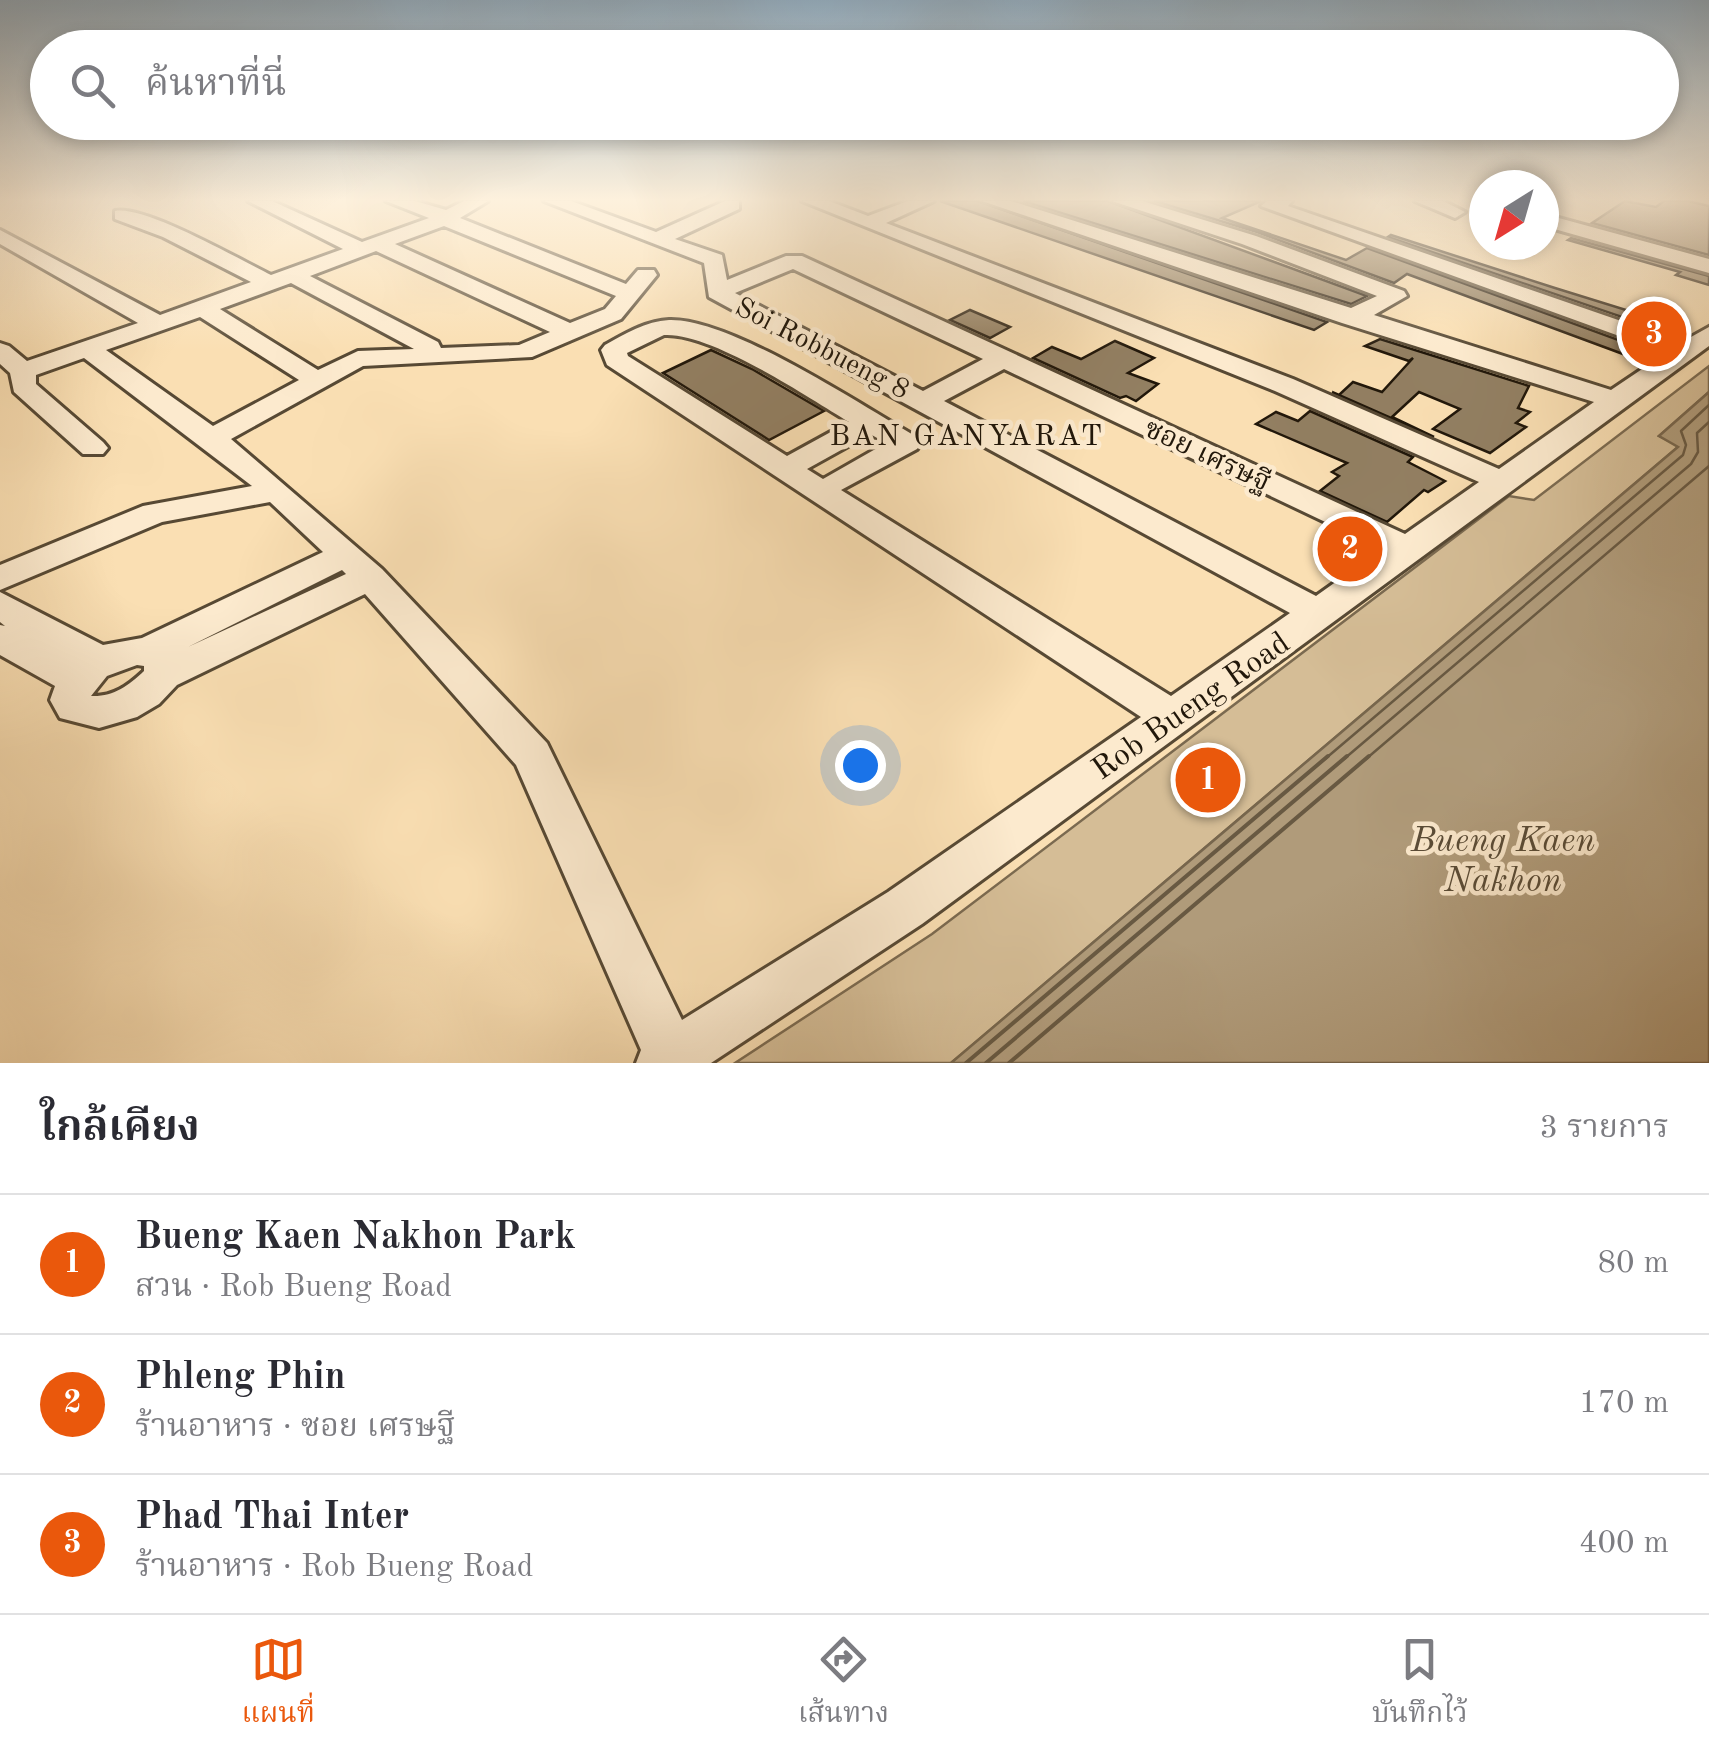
<!DOCTYPE html>
<html lang="th">
<meta charset="utf-8">
<style>
:root{--surface:#fff;--page:#f2f2f3;--text:#2b2b33;--muted:#7c7c81;--line:#e1e1e2;--accent:#ea580c}
body{margin:0;font-family:"Old Standard TT","Noto Serif Thai",serif;background:var(--page);color:var(--text)}
.compass{position:absolute;left:1469px;top:170px;width:90px;height:90px;border-radius:50%;background:var(--surface);box-shadow:0 5px 15px #0003;rotate:217deg}
.you{position:absolute;left:860px;top:765px;width:35px;height:35px;margin:-25px;border:8px solid #fff;border-radius:50%;background:#1a73e8;box-shadow:0 0 0 15px #1a73e833}
.badge{display:grid;place-items:center;width:65px;height:65px;border-radius:50%;background:var(--accent);color:#fff;font-size:32px;font-weight:700}
.pin{position:absolute;translate:-50% -50%;border:5px solid #fff;box-shadow:0 2px 10px #0006}
.list{margin:0;padding:0;list-style:none}
h2{display:flex;justify-content:space-between;align-items:center;height:130px;margin:0;padding:0 40px;font-size:42px}
h2 small{font-size:32px;font-weight:400;color:var(--muted)}
.list li{display:grid;grid-template-columns:65px 1fr auto;gap:30px;align-items:center;box-sizing:border-box;height:140px;padding:0 40px;border-top:2px solid var(--line)}
.list b{display:block;font-size:38px;white-space:nowrap}
.list p{margin:0;font-size:32px;white-space:nowrap;color:var(--muted)}
.list em{font-size:32px;font-style:normal;color:var(--muted)}
.icon{flex:none;width:55px;height:55px;fill:none;stroke:currentColor;stroke-width:2;stroke-linecap:round;stroke-linejoin:round}
.map{position:relative;flex:none;width:1709px;height:1063px;overflow:hidden}
.search{position:absolute;background:var(--surface);box-shadow:0 5px 15px #0003;left:30px;right:30px;top:30px;height:110px;display:flex;align-items:center;gap:25px;box-sizing:border-box;padding:0 35px;border-radius:55px;color:var(--muted);font-size:38px}
.sheet{height:550px;background:var(--surface)}
nav{display:flex;justify-content:space-around;align-items:center;box-sizing:border-box;height:140px;border-top:2px solid var(--line);background:var(--surface);font-size:28px;color:var(--muted)}
nav a{display:grid;justify-items:center;gap:5px}
nav .on{color:var(--accent)}
.map>svg:first-child{display:block}
.green{fill:#d5bd96;stroke:#7b6a50;stroke-width:2.5}
.water{fill:#b09b7a;stroke:#77664d;stroke-width:2.5}
.lines{fill:none;stroke-linecap:round;stroke-linejoin:round}
.shore-far1{stroke:#685942;stroke-width:2.5}
.shore{stroke:#685942;stroke-width:4}
.building{fill:#927f62;stroke:#21170a;stroke-width:2.5}
.minor-casing{stroke:#574934;stroke-width:6}
.minor{fill:#fceace;fill-rule:evenodd}
.labels{text-anchor:middle;stroke-width:9;stroke-linejoin:round;paint-order:stroke}
.street-label{font-size:28px;fill:#21170a;stroke:#fceace}
.neighbourhood-label{font-size:30px;letter-spacing:2.5px;fill:#21170a;stroke:#fceace}
.near-street-label{font-size:32px;fill:#21170a;stroke:#fceace}
.near-water-label{font-size:35px;font-style:italic;fill:#5a4c37;stroke:#fceace}
</style>
<div class="map">
<svg width="1709" height="1063" viewBox="0 0 1709 1063">
<rect width="100%" height="100%" fill="#fadfb3"/>
<filter id="stains"><feTurbulence type="fractalNoise" baseFrequency=".002" numOctaves="4"/><feColorMatrix values="0 0 0 0 .2 0 0 0 0 .09 0 0 0 0 .02 0 0 0 .5 -.17"/></filter>
<radialGradient id="worn" r=".72"><stop offset=".6" stop-color="#630" stop-opacity="0"/><stop offset="1" stop-color="#630" stop-opacity=".3"/></radialGradient>
<path class="green" d="M1709,366V392L1659,436L1679,446L951,1063H735L932,934L1509,496L1534,500Z"/>
<path class="water" d="M1709,392V1063H951L1678,447L1659,436Z"/>
<g class="lines">
<g class="shore-far1">
<path d="M1325,759L1683,455L1686,445L1681,431L1709,405"/>
<path d="M1344,759L1691,464L1698,452L1697,433L1709,422"/>
<path d="M1366,759L1709,466"/>
</g>
<g class="shore">
<path d="M966,1063L1328,756"/>
<path d="M986,1063L1347,756"/>
<path d="M1009,1063L1369,756"/>
</g>
</g>
<g class="building">
<path d="M940,201H978L1327,322L1314,330Z"/>
<path d="M1023,201H1108L1367,296L1351,304Z"/>
<path d="M1154,201H1261L1222,218L1346,260L1367,248L1635,346L1623,354L1407,274L1394,283L1257,232Z"/>
<path d="M1625,201L1656,207L1664,201H1688L1709,206V255L1592,223Z"/>
<path d="M1391,235L1555,288L1665,322L1654,328L1388,237Z"/>
<path d="M1571,238L1709,276V285L1676,275L1680,272L1568,240Z"/>
<path d="M970,310L1010,327L990,338L950,320Z"/>
<path d="M1380,339L1529,386L1518,408L1530,412L1516,423L1526,427L1490,453L1433,429L1460,409L1419,392L1392,417L1434,437L1332,392L1339,395L1353,382L1382,392L1413,358L1409,361L1365,346Z"/>
<path d="M1115,341L1154,358L1128,373L1158,384L1136,401L1126,396L1120,398L1033,358L1052,347L1081,359Z"/>
<path d="M711,350L752,369L824,411L769,440L663,373Z"/>
<path d="M1310,411L1413,457L1408,462L1445,481L1428,492L1424,490L1387,522L1320,491L1339,476L1332,472L1347,463L1256,424L1276,412L1298,421Z"/>
</g>
<g class="lines">
<g class="minor-casing">
<g id="minor">
<path d="M248,201H272L362,242L429,218L386,201H415L446,210L464,201H488L460,218L626,284L638,270H654L657,275L621,319L532,357L363,366L231,439L382,569L547,743L682,1020L888,892L1141,717L607,365L601,350L605,345C625,334 646,321 669,320C731,318 860,405 917,437L921,443L917,449L841,490L1171,696L1290,613L709,297L704,263L544,201H571L656,232L725,201H739V209L675,239L722,255L727,280L786,256H802L1405,534L1479,482L1275,391L802,201H829L868,216L908,201H934L886,223L1293,379L1499,469L1594,402L1342,323L982,201H1011L1351,308L1377,296L1242,244L1112,201H1142L1256,236L1404,291L1407,296L1374,315L1611,390L1666,353L1261,206L1267,201H1292L1288,206L1682,342L1709,327V346L922,924L711,1063H636L641,1050L516,765L365,594L177,685L159,704L137,717L99,728L60,718L50,700L55,686L0,655V625L5,626L0,622V592L103,645L142,638L323,552L270,502L162,522L0,590V565L143,506L252,486L84,358L36,375V384L103,442L108,448L103,454H83L14,392L10,373L0,364V343L9,346L27,361L138,323L0,244V230L160,315L251,282L163,237L115,219V211C145,205 240,260 271,275L343,249ZM444,226L616,296L605,309L570,323L395,244ZM376,251L550,332L519,345L441,348L438,342L310,276ZM793,269L983,359L923,391L735,293ZM291,283L414,349L358,351L318,370L220,309ZM200,317L299,380L213,426L106,350ZM664,335C711,332 807,397 849,422L787,456L628,356L627,353ZM1004,369L1382,549L1316,596L944,401ZM870,434L886,443L823,479L807,469ZM342,570L346,574L188,647ZM137,665L144,666V671C128,686 113,697 91,696L107,676Z"/>
<path d="M1415,201H1443L1465,212L1455,218Z"/>
<path d="M1544,214L1709,259V273L1544,226Z"/>
</g>
</g>
<use href="#minor" class="minor"/>
</g>
<linearGradient id="sky" x2="0" y2="1"><stop stop-color="#91aabc"/><stop offset="0.57" stop-color="#fdf1dd"/><stop offset="1" stop-color="#fdf1dd" stop-opacity="0"/></linearGradient>
<rect width="1709" height="350" fill="url(#sky)"/>
<g class="labels">
<g class="street-label">
<text transform="translate(823 347) rotate(27)" y="10">Soi Robbueng 8</text>
<text transform="translate(1208 454) rotate(25)" y="10">ซอย เศรษฐี</text>
</g>
<g class="neighbourhood-label">
<text x="967" y="445">BAN GANYARAT</text>
</g>
<g class="near-street-label">
<text transform="translate(1190 705) rotate(-35)" y="11">Rob Bueng Road</text>
</g>
<g class="near-water-label">
<text x="1503" y="851">Bueng Kaen<tspan x="1503" dy="40">Nakhon</tspan></text>
</g>
</g>
<rect width="100%" height="100%" filter="url(#stains)"/>
<rect width="100%" height="100%" fill="url(#worn)"/>
</svg>
<svg class="compass" viewBox="-18 -18 36 36"><path d="M0-13l5 13h-10z" fill="#e53935"/><path d="M0 13l5-13h-10z" fill="#7c7c81"/></svg>
<div class="you"></div>
<div class="pin badge" style="left:1208px;top:780px">1</div>
<div class="pin badge" style="left:1350px;top:549px">2</div>
<div class="pin badge" style="left:1654px;top:334px">3</div>
<div class="search"><svg class="icon" aria-label="search" viewBox="0 0 24 24"><circle cx="10" cy="10" r="6"/><path d="M15 15l6 6"/></svg>ค้นหาที่นี่</div>
</div>
<section class="sheet">
<h2>ใกล้เคียง<small>3 รายการ</small></h2>
<ul class="list">
<li><span class="badge">1</span><div><b>Bueng Kaen Nakhon Park</b><p>สวน · Rob Bueng Road</p></div><em>80 m</em></li>
<li><span class="badge">2</span><div><b>Phleng Phin</b><p>ร้านอาหาร · ซอย เศรษฐี</p></div><em>170 m</em></li>
<li><span class="badge">3</span><div><b>Phad Thai Inter</b><p>ร้านอาหาร · Rob Bueng Road</p></div><em>400 m</em></li>
</ul>
</section>
<nav>
<a class="on"><svg class="icon" aria-label="map" viewBox="0 0 24 24"><path d="M3 6l6-2 6 2 6-2v14l-6 2-6-2-6 2zM9 4v14M15 6v14"/></svg>แผนที่</a>
<a><svg class="icon" aria-label="directions" viewBox="0 0 24 24"><path d="M12 3l9 9-9 9-9-9zM9 14v-3h6M13 9l2 2-2 2"/></svg>เส้นทาง</a>
<a><svg class="icon" aria-label="saved" viewBox="0 0 24 24"><path d="M7 4h10v16l-5-4-5 4z"/></svg>บันทึกไว้</a>
</nav>
